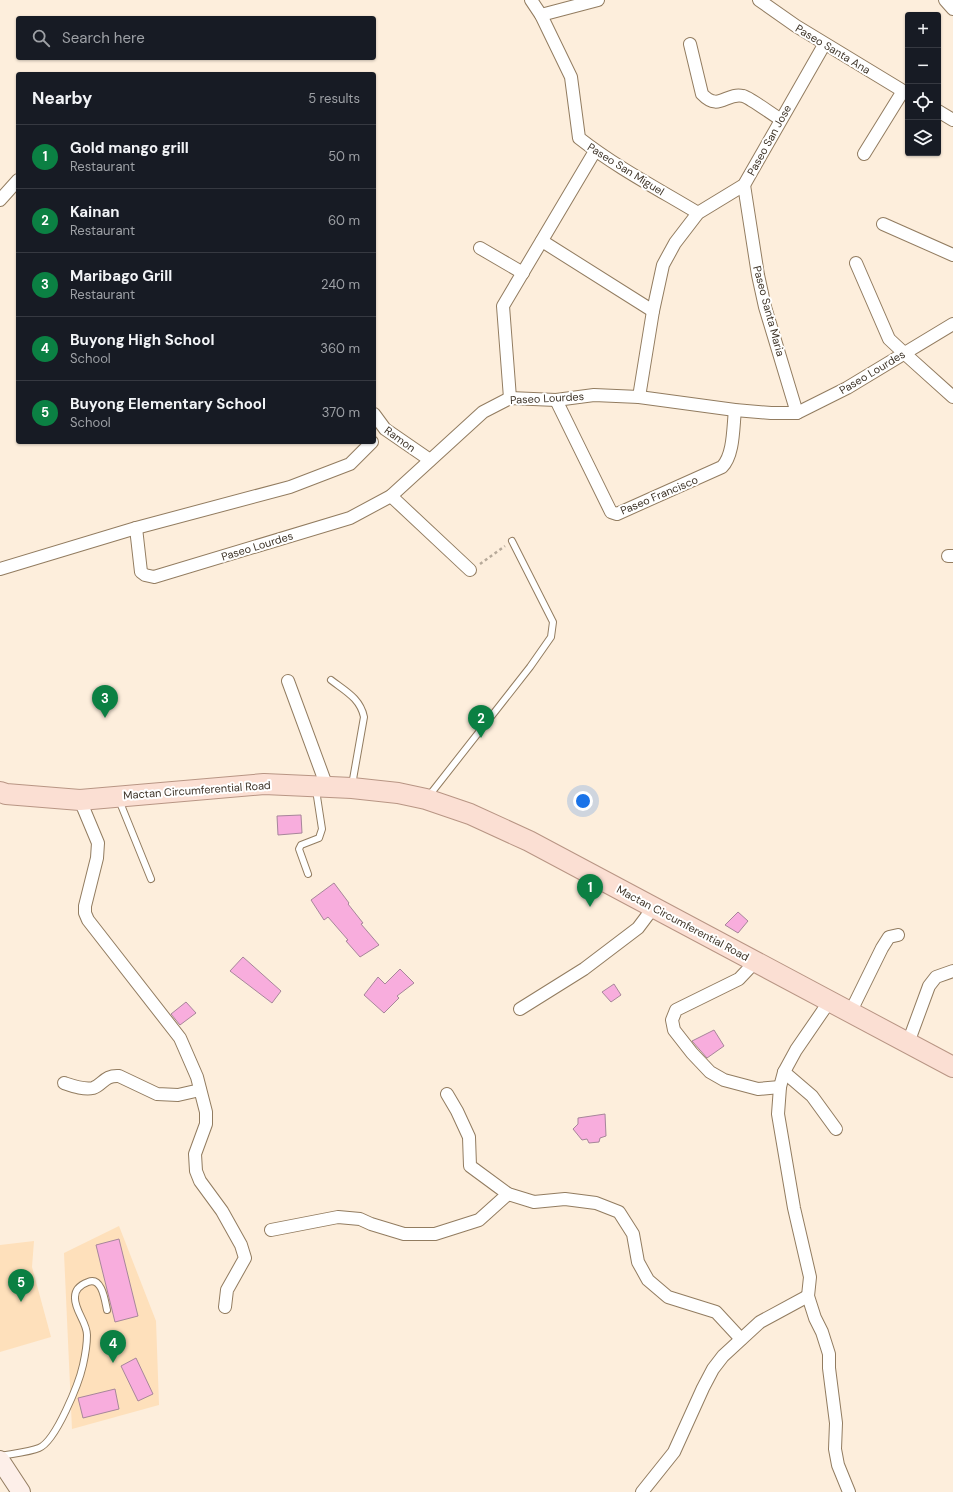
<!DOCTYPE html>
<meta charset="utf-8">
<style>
:root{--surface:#171b24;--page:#242831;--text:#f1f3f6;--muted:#9ea1a6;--line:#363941;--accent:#0b8043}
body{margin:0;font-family:"DM Sans",sans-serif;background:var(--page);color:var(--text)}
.controls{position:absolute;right:12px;top:12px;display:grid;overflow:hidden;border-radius:4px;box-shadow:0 1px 3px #0004}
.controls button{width:36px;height:36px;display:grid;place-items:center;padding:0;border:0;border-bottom:1px solid var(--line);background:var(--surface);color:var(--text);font:20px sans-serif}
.you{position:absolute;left:583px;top:801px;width:14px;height:14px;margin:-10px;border:3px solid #fff;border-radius:50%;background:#1a73e8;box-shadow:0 0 0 6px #1a73e833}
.badge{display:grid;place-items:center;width:26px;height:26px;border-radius:50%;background:var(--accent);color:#fff;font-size:13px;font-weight:700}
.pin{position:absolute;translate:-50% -33px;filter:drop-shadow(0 1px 2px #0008)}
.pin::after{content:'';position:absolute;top:21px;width:14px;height:12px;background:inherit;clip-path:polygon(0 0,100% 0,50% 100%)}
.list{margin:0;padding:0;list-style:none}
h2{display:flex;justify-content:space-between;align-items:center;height:52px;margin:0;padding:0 16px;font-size:17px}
h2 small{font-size:13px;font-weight:400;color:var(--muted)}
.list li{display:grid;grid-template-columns:26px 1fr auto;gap:12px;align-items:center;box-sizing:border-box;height:64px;padding:0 16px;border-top:1px solid var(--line)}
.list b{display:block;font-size:15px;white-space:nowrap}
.list p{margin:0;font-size:13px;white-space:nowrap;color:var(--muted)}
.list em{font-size:13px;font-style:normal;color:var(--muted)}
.icon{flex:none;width:22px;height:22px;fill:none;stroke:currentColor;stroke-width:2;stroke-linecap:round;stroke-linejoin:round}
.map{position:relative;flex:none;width:953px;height:1492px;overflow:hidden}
.search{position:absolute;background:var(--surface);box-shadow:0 1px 3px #0004;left:16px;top:16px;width:360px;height:44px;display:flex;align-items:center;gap:10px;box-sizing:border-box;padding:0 14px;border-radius:4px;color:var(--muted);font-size:15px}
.panel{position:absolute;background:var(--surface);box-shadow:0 1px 3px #0004;left:16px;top:72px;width:360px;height:372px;border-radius:4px}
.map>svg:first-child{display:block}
.built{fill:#fee0bb}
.building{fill:#f8addd;stroke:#a7869a}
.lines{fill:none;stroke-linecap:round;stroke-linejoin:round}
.lane-casing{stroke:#927c60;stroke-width:8}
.street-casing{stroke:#927c60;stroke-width:14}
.secondary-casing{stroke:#927c60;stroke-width:20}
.primary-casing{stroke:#b89584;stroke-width:22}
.path{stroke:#b7aa9a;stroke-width:2.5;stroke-dasharray:3 3;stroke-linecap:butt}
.lane{stroke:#fff;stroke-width:6}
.street{stroke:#fff;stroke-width:12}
.secondary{stroke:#fdefe9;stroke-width:18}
.primary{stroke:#fbdfd3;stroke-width:20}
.labels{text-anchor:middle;stroke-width:4;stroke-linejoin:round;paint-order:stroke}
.street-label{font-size:11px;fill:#3e3428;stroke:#fff}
</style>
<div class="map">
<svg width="953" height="1492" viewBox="0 0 953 1492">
<rect width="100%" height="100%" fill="#fdeedc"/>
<g class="built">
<path d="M119,1226L156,1321L159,1405L72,1429L64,1253Z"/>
<path d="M34,1241L32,1267L51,1337L0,1352V1245Z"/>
</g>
<g class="building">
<path d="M301,815L302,833L278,835L277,816Z"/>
<path d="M334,883L349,903L348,904L363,923L361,924L379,945L360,957L346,941L348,940L328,917L324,920L311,900Z"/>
<path d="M738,912L748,921L738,933L725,925Z"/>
<path d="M243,957L281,991L272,1003L230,971Z"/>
<path d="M400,969L414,983L397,996L399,998L384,1013L364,995L378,977L385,984Z"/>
<path d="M614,984L621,995L611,1002L602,992Z"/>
<path d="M186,1002L196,1013L180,1025L171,1014Z"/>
<path d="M714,1030L724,1046L707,1058L692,1041Z"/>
<path d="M605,1114L606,1136L600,1138L599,1142L589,1143L587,1139L582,1140L573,1129L578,1124V1118Z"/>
<path d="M119,1239L138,1316L115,1322L96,1245Z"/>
<path d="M136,1358L153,1394L138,1401L121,1366Z"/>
<path d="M115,1389L119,1409L83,1418L78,1398Z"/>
</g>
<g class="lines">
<g class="lane-casing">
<g id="lane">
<path d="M331,680C345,691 360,698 364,717L352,785"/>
<path d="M428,797L530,667L551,637L553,622L512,541"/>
<path d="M119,800L151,879"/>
<path d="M308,874L299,849L301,845L319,838L322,829L316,790"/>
<path d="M0,1456C10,1454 30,1452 39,1448C56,1441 79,1383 83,1365C85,1356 87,1345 87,1335C87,1322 74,1310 75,1297C75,1289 80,1285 88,1282C102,1276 105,1301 107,1310"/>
</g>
</g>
<g class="street-casing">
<g id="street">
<path d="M531,0L541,15L571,77L579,138C616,167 658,189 698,213"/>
<path d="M759,0L796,26L908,94"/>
<path d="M945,0L953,9"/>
<path d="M541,15L598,0"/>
<path d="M690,44L702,94C719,112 726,92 743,96C749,97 773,115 780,119"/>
<path d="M938,111L953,120"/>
<path d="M864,154L903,91"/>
<path d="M744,185L758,275L765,307L797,413"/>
<path d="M0,200L18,180"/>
<path d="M883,224L953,255"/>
<path d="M542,241L653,311"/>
<path d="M480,248L523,273"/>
<path d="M856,263L889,339L904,353L953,397"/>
<path d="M639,397L653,311L663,265L675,243L698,213L744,185L824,45"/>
<path d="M510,398L503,306L595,151"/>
<path d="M556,400L611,512L617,514L722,467C734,455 733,427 735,410"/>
<path d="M374,414L385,429L430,460"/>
<path d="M391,496L470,570"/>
<path d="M136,528L141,572L145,575L154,577L350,518L391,496L483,412L510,398L556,400L594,395L639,397L735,410L771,413H797L847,388L953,324"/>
<path d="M948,556H953"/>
<path d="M0,569L136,528L290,487L350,464L372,442"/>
<path d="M288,681L327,787"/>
<path d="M80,800L98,843L97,858L85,906V913L88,920L180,1038L197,1077L206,1112V1124L195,1154L196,1171L200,1181L222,1211L241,1245L245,1258L227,1290L225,1307"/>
<path d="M755,962L739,979L676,1010L672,1020L674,1030L692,1053L710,1072L724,1080L758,1089L780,1087"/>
<path d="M829,1002L796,1050L784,1072L780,1087L778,1114L794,1208L810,1277L808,1296L815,1318L822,1332L829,1354V1368L836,1423L835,1449L838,1465L849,1492"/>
<path d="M520,1009L584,969L638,928L653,908"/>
<path d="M850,1013L882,948L889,937L898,935"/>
<path d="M908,1043L929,986L936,977L953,971"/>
<path d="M784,1072L812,1096L836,1129"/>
<path d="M64,1083C73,1086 84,1090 93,1088C103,1085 104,1075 119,1076L157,1094L178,1095L200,1090"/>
<path d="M447,1094L457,1111L469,1137L470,1166L508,1194L534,1202L565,1199L596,1203L619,1212L633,1234L638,1262L648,1280L668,1297L716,1312L741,1339"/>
<path d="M271,1230L338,1217L360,1219L371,1224L404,1234H435L479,1220L508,1194"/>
<path d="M642,1492L674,1452L703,1388L713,1369L723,1356L760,1322L808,1296"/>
</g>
</g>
<g class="secondary-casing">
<path id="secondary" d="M0,1460L21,1492"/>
</g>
<g class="primary-casing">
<path id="primary" d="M0,792L6,794L80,800L264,784L352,788L398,793L426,799L470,814L529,841L953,1067"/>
</g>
<path class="path" d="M480,564L505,546"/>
<use href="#lane" class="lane"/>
<use href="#street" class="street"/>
<use href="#secondary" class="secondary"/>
<use href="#primary" class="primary"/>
</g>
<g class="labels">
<g class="street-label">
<text transform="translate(833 49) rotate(31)" y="4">Paseo Santa Ana</text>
<text transform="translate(769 140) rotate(-61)" y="4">Paseo San Jose</text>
<text transform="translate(626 169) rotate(32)" y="4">Paseo San Miguel</text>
<text transform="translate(769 311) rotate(75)" y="4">Paseo Santa Maria</text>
<text transform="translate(872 372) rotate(-31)" y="4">Paseo Lourdes</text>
<text transform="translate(547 398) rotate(-3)" y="4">Paseo Lourdes</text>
<text transform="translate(400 439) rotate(36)" y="4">Ramon</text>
<text transform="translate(659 495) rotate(-23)" y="4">Paseo Francisco</text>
<text transform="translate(257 546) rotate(-17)" y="4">Paseo Lourdes</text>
<text transform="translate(197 790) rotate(-4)" y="4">Mactan Circumferential Road</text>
<text transform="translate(683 923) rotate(28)" y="4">Mactan Circumferential Road</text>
</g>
</g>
</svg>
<div class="controls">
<button>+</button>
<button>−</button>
<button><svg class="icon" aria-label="locate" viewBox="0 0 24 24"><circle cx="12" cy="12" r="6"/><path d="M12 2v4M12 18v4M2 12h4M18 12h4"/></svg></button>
<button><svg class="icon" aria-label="layers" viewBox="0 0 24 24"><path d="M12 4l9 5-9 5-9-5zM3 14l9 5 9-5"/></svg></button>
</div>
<div class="you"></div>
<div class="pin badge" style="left:590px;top:907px">1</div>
<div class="pin badge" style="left:481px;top:738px">2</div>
<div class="pin badge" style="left:105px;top:718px">3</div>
<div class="pin badge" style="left:113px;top:1363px">4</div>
<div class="pin badge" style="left:21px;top:1302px">5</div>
<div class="search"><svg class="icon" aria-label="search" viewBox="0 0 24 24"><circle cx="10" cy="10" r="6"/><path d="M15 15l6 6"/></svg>Search here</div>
<section class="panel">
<h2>Nearby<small>5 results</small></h2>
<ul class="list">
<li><span class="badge">1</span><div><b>Gold mango grill</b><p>Restaurant</p></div><em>50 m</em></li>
<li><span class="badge">2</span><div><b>Kainan</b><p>Restaurant</p></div><em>60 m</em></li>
<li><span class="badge">3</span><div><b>Maribago Grill</b><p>Restaurant</p></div><em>240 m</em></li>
<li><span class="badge">4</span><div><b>Buyong High School</b><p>School</p></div><em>360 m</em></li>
<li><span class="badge">5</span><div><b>Buyong Elementary School</b><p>School</p></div><em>370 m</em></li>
</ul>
</section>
</div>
